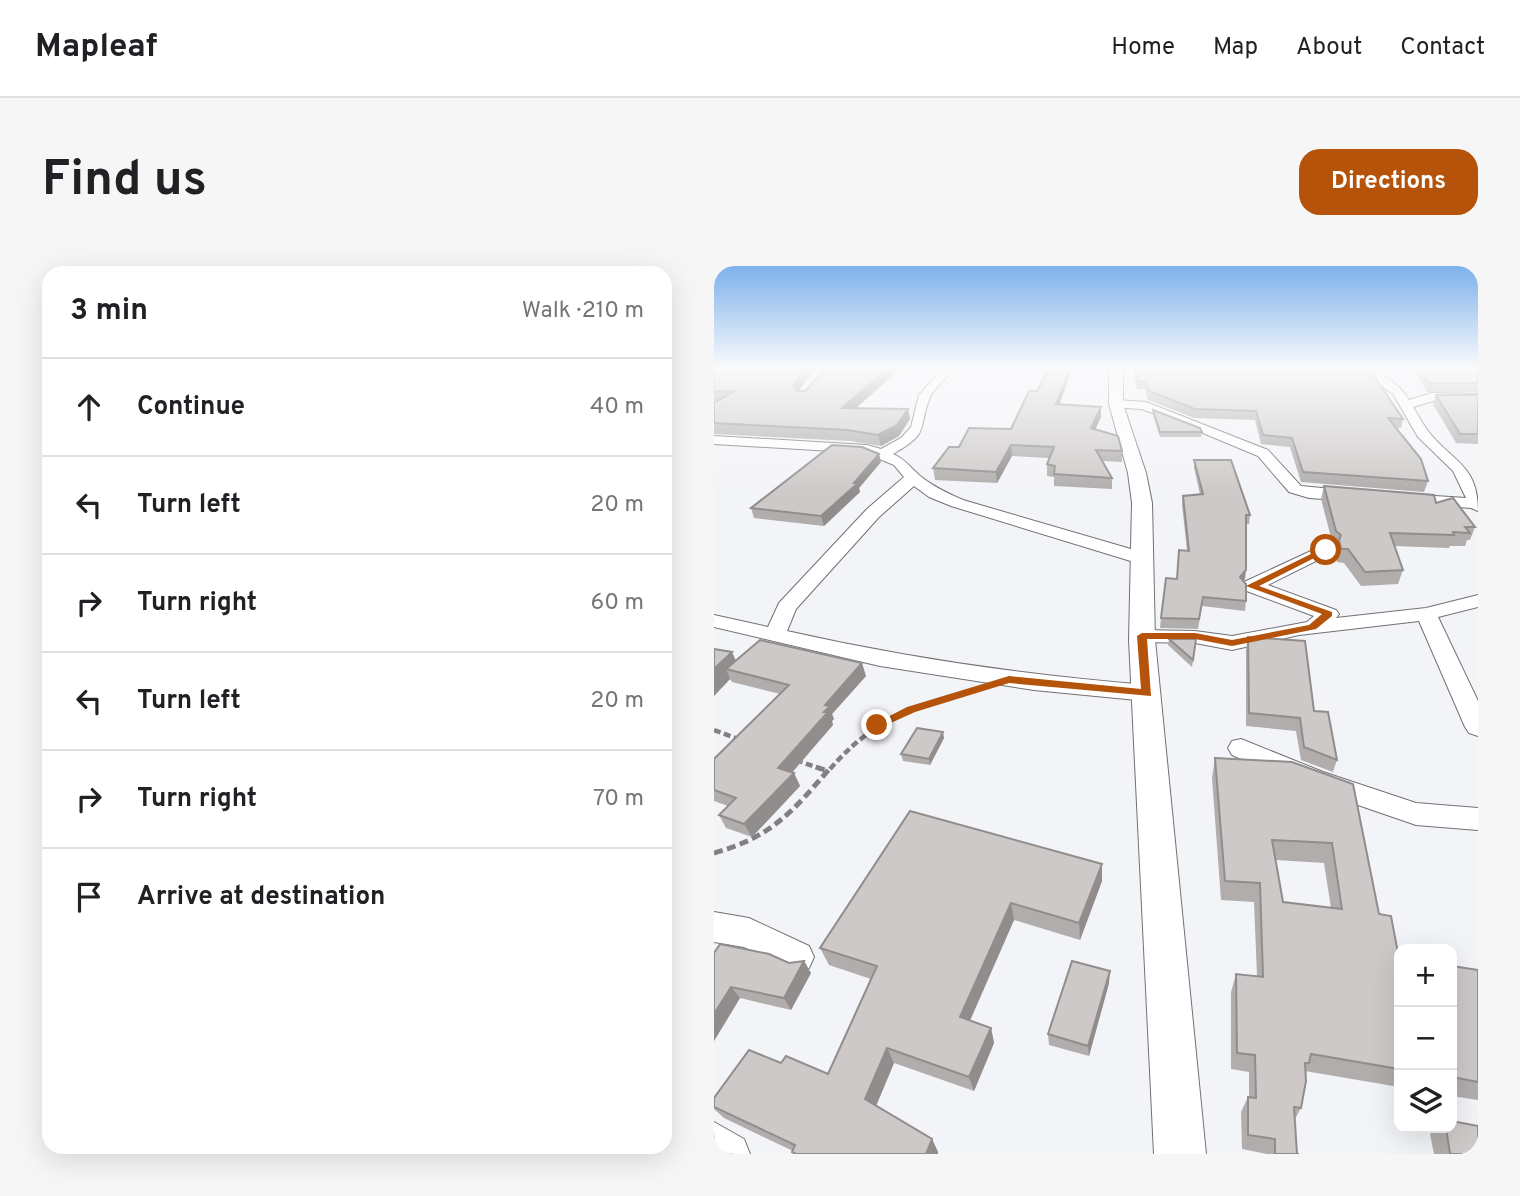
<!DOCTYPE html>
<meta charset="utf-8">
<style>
:root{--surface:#fff;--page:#f6f6f6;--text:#202124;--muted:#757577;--line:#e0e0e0;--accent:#b45309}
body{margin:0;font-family:Overpass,sans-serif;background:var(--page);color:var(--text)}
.controls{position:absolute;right:21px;bottom:21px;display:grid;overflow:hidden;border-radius:14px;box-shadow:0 7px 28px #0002}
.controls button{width:63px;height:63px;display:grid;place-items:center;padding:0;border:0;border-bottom:2px solid var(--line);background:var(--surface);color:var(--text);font:35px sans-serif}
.stop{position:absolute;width:21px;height:21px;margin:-16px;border:5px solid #b45309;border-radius:50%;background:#fff}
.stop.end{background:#b45309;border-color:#fff;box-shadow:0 2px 7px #0008}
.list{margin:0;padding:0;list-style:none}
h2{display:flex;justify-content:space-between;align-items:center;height:91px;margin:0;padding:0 28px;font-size:30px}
h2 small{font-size:23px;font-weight:400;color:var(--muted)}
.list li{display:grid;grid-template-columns:46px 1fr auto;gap:21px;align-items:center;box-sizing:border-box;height:98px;padding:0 28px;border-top:2px solid var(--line)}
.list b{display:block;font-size:26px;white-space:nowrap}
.list em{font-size:23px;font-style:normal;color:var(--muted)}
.icon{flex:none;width:38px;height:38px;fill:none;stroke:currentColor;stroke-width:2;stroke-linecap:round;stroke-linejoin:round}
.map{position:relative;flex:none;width:764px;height:888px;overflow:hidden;border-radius:21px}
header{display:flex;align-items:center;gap:42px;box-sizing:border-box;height:98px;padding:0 35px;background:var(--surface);border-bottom:2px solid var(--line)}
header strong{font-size:33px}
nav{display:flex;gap:38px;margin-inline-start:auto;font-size:24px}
.intro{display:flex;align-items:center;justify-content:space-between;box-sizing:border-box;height:168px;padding:0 42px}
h1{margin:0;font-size:49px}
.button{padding:18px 32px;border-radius:21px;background:var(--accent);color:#fff;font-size:24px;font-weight:700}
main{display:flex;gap:42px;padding:0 42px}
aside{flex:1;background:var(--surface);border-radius:21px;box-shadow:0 7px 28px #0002}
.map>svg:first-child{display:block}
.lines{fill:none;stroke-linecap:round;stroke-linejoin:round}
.minor-casing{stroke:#707174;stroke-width:2}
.tertiary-casing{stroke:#707174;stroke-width:2}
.path-far1{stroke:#818184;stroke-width:4.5;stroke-dasharray:7 3.5;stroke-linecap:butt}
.path{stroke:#818184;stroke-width:5;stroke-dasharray:9 4.5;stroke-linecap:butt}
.minor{fill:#fff;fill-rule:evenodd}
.tertiary{fill:#fff;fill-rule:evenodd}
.wall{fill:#b0adac;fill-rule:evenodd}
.shaded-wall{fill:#908d8c}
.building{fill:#cdc9c8;stroke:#908d8c;stroke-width:2;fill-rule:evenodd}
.route{fill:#b45309}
</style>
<header>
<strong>Mapleaf</strong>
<nav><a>Home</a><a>Map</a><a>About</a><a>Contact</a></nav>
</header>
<div class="intro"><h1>Find us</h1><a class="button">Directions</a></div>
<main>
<aside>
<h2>3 min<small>Walk · 210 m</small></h2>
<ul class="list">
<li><svg class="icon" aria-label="ahead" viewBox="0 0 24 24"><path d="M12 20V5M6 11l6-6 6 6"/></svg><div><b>Continue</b></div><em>40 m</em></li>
<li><svg class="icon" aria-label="left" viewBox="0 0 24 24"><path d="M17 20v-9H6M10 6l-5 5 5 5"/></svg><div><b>Turn left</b></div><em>20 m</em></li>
<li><svg class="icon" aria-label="right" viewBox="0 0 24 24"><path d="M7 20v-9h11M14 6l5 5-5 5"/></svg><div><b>Turn right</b></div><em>60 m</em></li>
<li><svg class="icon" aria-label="left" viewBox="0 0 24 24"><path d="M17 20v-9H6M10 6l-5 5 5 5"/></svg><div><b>Turn left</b></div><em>20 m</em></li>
<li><svg class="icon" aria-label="right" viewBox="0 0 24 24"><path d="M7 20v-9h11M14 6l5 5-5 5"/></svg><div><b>Turn right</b></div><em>70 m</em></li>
<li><svg class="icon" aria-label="arrive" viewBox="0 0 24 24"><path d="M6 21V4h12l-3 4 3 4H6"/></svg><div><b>Arrive at destination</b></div></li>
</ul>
</aside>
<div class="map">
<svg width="764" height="888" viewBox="0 0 764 888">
<rect width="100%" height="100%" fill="#f3f4f8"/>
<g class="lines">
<g class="minor-casing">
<g id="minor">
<path d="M230,101H241C234,111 221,121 216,131C203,165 217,166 179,188C191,193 195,200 205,209C218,220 233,227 249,234L434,288L436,292L427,298L420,296L237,240L215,231L200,220L165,251L82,343L73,365C192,392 311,409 433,419L441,422L445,427L441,432L433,435L320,424L166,400L0,361V349L54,361L65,337L153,243L190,211L180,199L151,187L0,178V170L153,179L167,183L187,172L197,161L205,129Z"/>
<path d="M642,101C662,101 685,117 695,134L718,127L764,128V136L719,135L699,141C704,149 708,157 714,165C738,196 764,198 764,245L757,242L684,236L682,233L690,228L752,232L739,205L704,171L679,128Z"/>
<path d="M402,134L432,136L554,184L587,220L639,225L647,230L639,235L595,232L575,226L544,190L448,150L427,143L398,141V135Z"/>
<path d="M612,278L621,283L618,287L554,319L622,344L625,348L622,352L712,342L764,329V341L724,351L764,435V470L755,467L751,461L705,355L585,369L518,384L481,377L428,376L420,375L417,370L420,365L428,364L481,365L518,370L593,356L600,350L530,324L527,320L530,316Z"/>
<path d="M527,473L609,506L702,537L764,542V564L702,559L589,520L518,489L514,482L518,475Z"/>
<path d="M0,646L35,652L95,680L100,691L95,702L83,707L30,681L0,676Z"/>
<path d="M0,856L30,873L36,888H0Z"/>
</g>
</g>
<g class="tertiary-casing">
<path id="tertiary" d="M395,101H409V138L432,207L438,237L441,374L492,888H440L415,374L418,237L414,207L395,138Z"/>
</g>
<g class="path-far1">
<path d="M0,464L24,473"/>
<path d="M82,494L107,503"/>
<path d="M116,503C159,454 190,446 250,427"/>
</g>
<g class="path">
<path d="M102,501L114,505"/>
<path d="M0,587C58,571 79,545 117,501"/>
</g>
<use href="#minor" class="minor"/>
<use href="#tertiary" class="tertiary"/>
</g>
<g class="wall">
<path d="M0,101H106L97,108L85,125H91L114,101H188L142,142L194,143L196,153L185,170L167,180L136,175L0,168V137L2,136H0Z"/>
<path d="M419,101H649L689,153L687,162H682L714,215L710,226L587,216L576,181L547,178L541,154L480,152L434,134L431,123H423Z"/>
<path d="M700,101H764V126H713L700,103Z"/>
<path d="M722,129H764V178L742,177L719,138Z"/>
<path d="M346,138L387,151L381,163L408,185V196L389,195L398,212V223L340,220V211L333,210V198L335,192L298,190L283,217L221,214L219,202L245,181L297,163Z"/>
<path d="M439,144L488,166L487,171H446L439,149Z"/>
<path d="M480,194L536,249L535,258H532L531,313L529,314L532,335L531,345L488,340L484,363L446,362L447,352L473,285L468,238L469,230L486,228L480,202Z"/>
<path d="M167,196L145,222L146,226L110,260L40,252L37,242Z"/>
<path d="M610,220L722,237L761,261L756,274H753L751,280H736L735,282L680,280L689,304L684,318L647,320L630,297L623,296L621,287L622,282L619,279L607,233Z"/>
<path d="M534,371L600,445L623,494L619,506L587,494L582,465L532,460V384Z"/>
<path d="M455,373H482L478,401L454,379Z"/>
<path d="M0,383L22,395L152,410L118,448L120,453L118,455L119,459L78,507H80L86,520L38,571L12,562L5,549L14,540L0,535V493L66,428L18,416L16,413L0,430Z"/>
<path d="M230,472L216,499L189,495L187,488Z"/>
<path d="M501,492L578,496L665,648L685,692V821L591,805L587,842L581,853L583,888H585H553L528,883L527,846L534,831H535V806L517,803V726L522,708L543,710L540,636L507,634L498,512ZM562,594L610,597L617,642L569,636Z"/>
<path d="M388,598V615L366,674L300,654L256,754L277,762L280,777L260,825L180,797L162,840L218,873L224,886V888H80L78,886L79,885L10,852L0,843V832L67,797L114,808L157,713L115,699L106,682Z"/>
<path d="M0,687L75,697L90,695L97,707L77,744L26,732L0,775Z"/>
<path d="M738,700L764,704V834L738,830Z"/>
<path d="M395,717L375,790L335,779L334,768Z"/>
<path d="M722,862H738L764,888H720L716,868Z"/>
</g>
<g class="shaded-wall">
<path d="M93,101H106L97,108L81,130L79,120Z"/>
<path d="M175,101H188L131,152L128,142Z"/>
<path d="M356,101H359L342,148V138Z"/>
<path d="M387,141V151L377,173V162Z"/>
<path d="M194,143L196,153L185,170L167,180L164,169Z"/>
<path d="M297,179L298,190L283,217L282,206Z"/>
<path d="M165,188L167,196L145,222L146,226L110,260L107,250L140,217Z"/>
<path d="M532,304L531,313L524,320L526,311Z"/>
<path d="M18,386L26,404L12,403L16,413L0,430V403Z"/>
<path d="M148,397L152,410L118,448L120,453L118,455L119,459L70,515L64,502L111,439Z"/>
<path d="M229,466L230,472L216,499L215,493Z"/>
<path d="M80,507L86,520L38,571L30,558Z"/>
<path d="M388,598V615L366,674L365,657Z"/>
<path d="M297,637L300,654L251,766L246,751Z"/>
<path d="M90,695L97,707L77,744L70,732Z"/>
<path d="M396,705L395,717L375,790L374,780Z"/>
<path d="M17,721L26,732L0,775V748Z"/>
<path d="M277,762L280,777L260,825L255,811Z"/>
<path d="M173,782L180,797L159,847L151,833Z"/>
<path d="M218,873L224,886V888H212Z"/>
</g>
<g class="building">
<path d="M0,101H93L79,120L83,125H91L114,101H175L128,142L194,143L183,159L164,169L133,164L0,157V137L21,125L0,126Z"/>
<path d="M336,101H356L342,138L387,141L377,162L404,170L408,185L382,184L398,212L340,208L341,200L333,198L340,181L297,179L282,206L219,202L235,181H245L255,162L297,163L315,125H323Z"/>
<path d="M421,101H649L658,107L689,153L674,152L707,193L714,215L589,206L578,172L549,169L542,145L481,143L435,125L431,115H424Z"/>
<path d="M706,101H764V117H715Z"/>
<path d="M722,129H764V168H746Z"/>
<path d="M439,144L486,162L488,166H446Z"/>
<path d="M118,179L148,181L165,188L140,217H144L107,250L37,242Z"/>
<path d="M480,194H517L536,249H532V304L526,311L532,318V335L489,331L485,353L447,352L452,312L463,313L465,284L475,285L469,230L489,228Z"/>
<path d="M610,220L720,229L722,237L739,232L761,261H751L756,267L739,266L740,269L676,267L689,304L651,306L634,283H627L625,274L627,269L622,265Z"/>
<path d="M534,371L591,375L600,445L614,446L623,494L590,481L586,452L535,447Z"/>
<path d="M455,373H482L479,394Z"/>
<path d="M46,374L148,397L111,439L116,440L110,446H114L64,502L80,507L30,558L5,549L22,532L0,524V493L75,419L12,403Z"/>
<path d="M0,383L18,386L0,403Z"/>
<path d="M203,462L229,466L215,493L187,488Z"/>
<path d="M501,492L578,496L639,518L665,648L677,650L685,692V803L597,788L595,797H591L592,815L587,842L580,841L583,888H585H561V873L534,869V831L542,832L541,789L523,787L522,708L549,711L546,617L511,615ZM558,574L618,577L628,643L569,636Z"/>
<path d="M196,545L388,598L365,657L297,637L246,751L277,762L255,811L173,782L151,833L218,873L212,888H82L78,886L81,879L0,841V832L35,784L67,797L72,790L114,808L163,700L106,682Z"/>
<path d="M6,678L55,688L75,697L90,695L70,732L17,721L0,748V687Z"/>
<path d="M358,695L396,705L374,780L334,768Z"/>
<path d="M738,700L764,704V816L738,811Z"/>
<path d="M738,855L764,860V888H736L732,862H738Z"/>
</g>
<linearGradient id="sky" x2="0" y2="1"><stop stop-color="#7db1eb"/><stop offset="0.45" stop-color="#fafafc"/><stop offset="1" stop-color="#fafafc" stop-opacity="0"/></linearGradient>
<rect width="764" height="226" fill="url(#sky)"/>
<path class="route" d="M609,282L616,284L545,320L618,346V350L602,363L518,380L481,373H433L437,430L295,417L201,446L168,461L163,463L158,459L193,441L295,410L427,423L423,370L428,367H481L518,374L595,359L608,348L532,320Z"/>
</svg>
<div class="controls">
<button>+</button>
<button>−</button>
<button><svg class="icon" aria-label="layers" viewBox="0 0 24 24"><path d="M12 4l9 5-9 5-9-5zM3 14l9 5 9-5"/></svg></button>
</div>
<div class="stop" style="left:612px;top:284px"></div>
<div class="stop end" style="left:163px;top:459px"></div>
</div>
</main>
